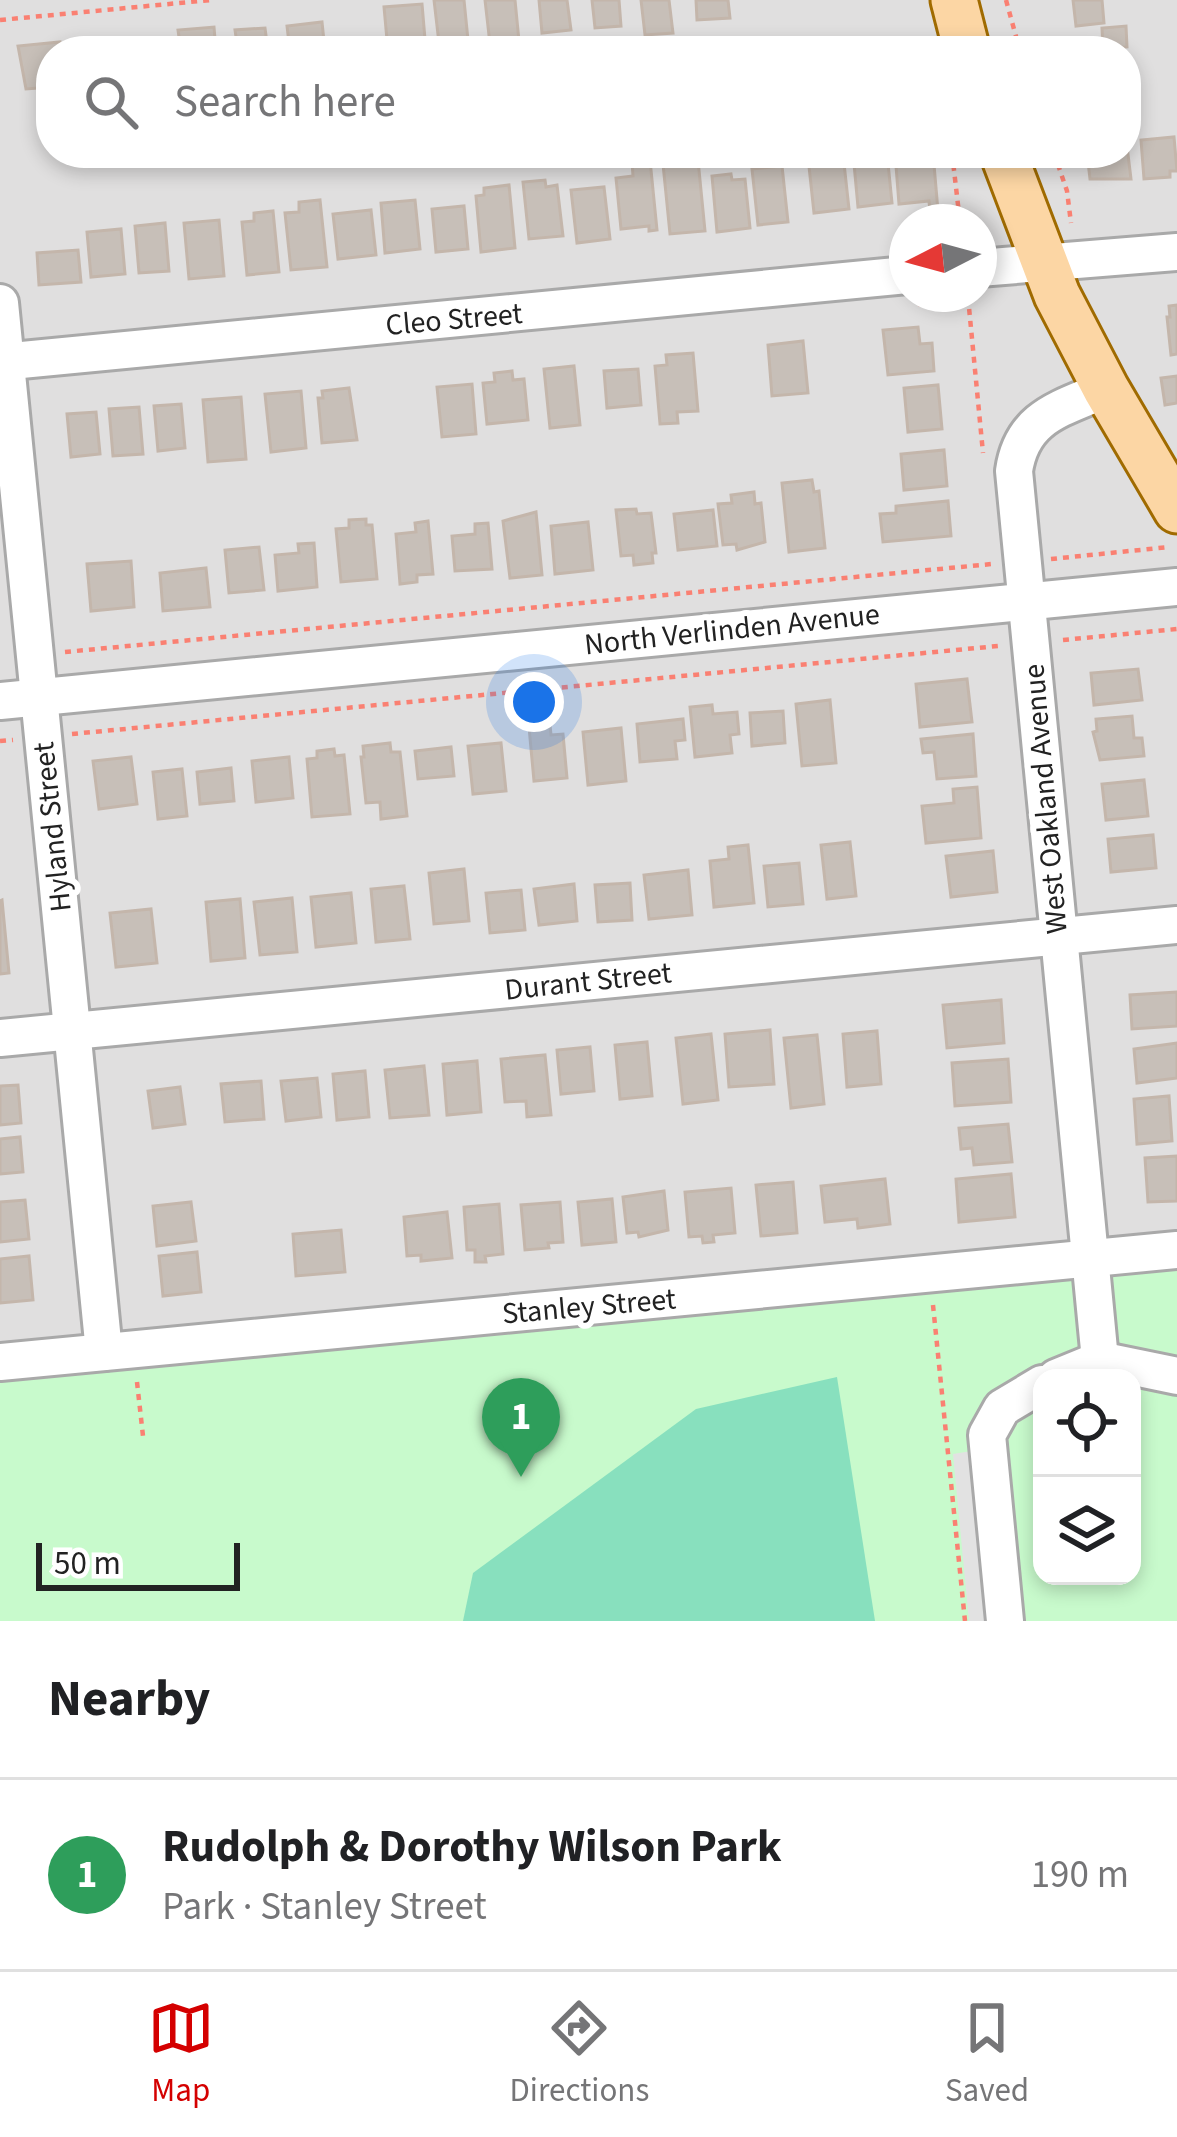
<!DOCTYPE html>
<meta charset="utf-8">
<style>
:root{--surface:#fff;--page:#f2f2f2;--text:#202124;--muted:#757577;--line:#e0e0e0;--accent:#d40000}
body{margin:0;font-family:"Source Sans 3",sans-serif;background:var(--page);color:var(--text)}
.controls{position:absolute;right:36px;bottom:36px;display:grid;overflow:hidden;border-radius:24px;box-shadow:0 6px 18px #0003}
.controls button{width:108px;height:108px;display:grid;place-items:center;padding:0;border:0;border-bottom:3px solid var(--line);background:var(--surface);color:var(--text);font:60px sans-serif}
.compass{position:absolute;left:889px;top:204px;width:108px;height:108px;border-radius:50%;background:var(--surface);box-shadow:0 6px 18px #0003;rotate:264deg}
.scale{position:absolute;left:36px;bottom:30px;width:204px;box-sizing:border-box;padding-left:12px;border:6px solid #222;border-top:0;font-size:33px;line-height:42px;white-space:nowrap;color:#222;-webkit-text-stroke:9px #fff;paint-order:stroke}
.you{position:absolute;left:534px;top:702px;width:42px;height:42px;margin:-30px;border:9px solid #fff;border-radius:50%;background:#1a73e8;box-shadow:0 0 0 18px #1a73e833}
.badge{display:grid;place-items:center;width:78px;height:78px;border-radius:50%;background:var(--accent);color:#fff;font-size:39px;font-weight:700}
.pin{position:absolute;translate:-50% -99px;filter:drop-shadow(0 3px 6px #0008)}
.pin::after{content:'';position:absolute;top:63px;width:42px;height:36px;background:inherit;clip-path:polygon(0 0,100% 0,50% 100%)}
.list{margin:0;padding:0;list-style:none}
h2{display:flex;justify-content:space-between;align-items:center;height:156px;margin:0;padding:0 48px;font-size:51px}
h2 small{font-size:39px;font-weight:400;color:var(--muted)}
.list li{display:grid;grid-template-columns:78px 1fr auto;gap:36px;align-items:center;box-sizing:border-box;height:192px;padding:0 48px;border-top:3px solid var(--line)}
.list b{display:block;font-size:45px;white-space:nowrap}
.list p{margin:0;font-size:39px;white-space:nowrap;color:var(--muted)}
.list em{font-size:39px;font-style:normal;color:var(--muted)}
.icon{flex:none;width:66px;height:66px;fill:none;stroke:currentColor;stroke-width:2;stroke-linecap:round;stroke-linejoin:round}
.map{position:relative;flex:none;width:1177px;height:1621px;overflow:hidden}
.search{position:absolute;background:var(--surface);box-shadow:0 6px 18px #0003;left:36px;right:36px;top:36px;height:132px;display:flex;align-items:center;gap:30px;box-sizing:border-box;padding:0 42px;border-radius:48px;color:var(--muted);font-size:45px}
.sheet{height:348px;background:var(--surface)}
nav{display:flex;justify-content:space-around;align-items:center;box-sizing:border-box;height:168px;border-top:3px solid var(--line);background:var(--surface);font-size:33px;color:var(--muted)}
nav a{display:grid;justify-items:center;gap:6px}
nav .on{color:var(--accent)}
.map>svg:first-child{display:block}
.residential{fill:#e0dfdf;fill-rule:evenodd}
.park{fill:#c8facc;fill-rule:evenodd}
.pitch{fill:#88e0be}
.parking{fill:#e2e2e2}
.building{fill:#c7bfb8;stroke:#c4b6ab;stroke-width:3}
.lines{fill:none;stroke-linecap:round;stroke-linejoin:round}
.minor-casing{stroke:#a9a9a9;stroke-width:42}
.major-casing{stroke:#a06b00;stroke-width:51}
.path{stroke:#fa8072;stroke-width:4.5;stroke-dasharray:6 6;stroke-linecap:butt}
.minor{stroke:#fff;stroke-width:36}
.major{stroke:#fcd6a4;stroke-width:45}
.labels{text-anchor:middle;stroke-width:12;stroke-linejoin:round;paint-order:stroke}
.street-label{font-size:30px;fill:#222;stroke:#fff}
</style>
<div class="map">
<svg width="1177" height="1621" viewBox="0 0 1177 1621">
<rect width="100%" height="100%" fill="#f2efe9"/>
<path class="residential" d="M0,0H954L967,51H51V153H1126V51H978L962,0H1177V1245L0,1356ZM907,222H979V294H907Z"/>
<path class="park" d="M1177,1245V1621H0V1356ZM1042,1378H1132V1576H1042Z"/>
<path class="pitch" d="M837,1377L875,1621H463L473,1573L696,1409Z"/>
<path class="parking" d="M1003,1446L1020,1621H969L953,1454Z"/>
<g class="building">
<path d="M434,0H464L468,40L439,43Z"/>
<path d="M485,0H515L519,41L490,44Z"/>
<path d="M539,0H567L571,30L542,33Z"/>
<path d="M592,0H619L621,26L595,28Z"/>
<path d="M641,0H669L673,33L645,35Z"/>
<path d="M696,0H728L730,18L697,20Z"/>
<path d="M1073,0H1102L1104,23L1076,26Z"/>
<path d="M422,4L426,51H388L384,7Z"/>
<path d="M322,22L325,51H290L287,26Z"/>
<path d="M1126,26L1127,47L1103,49L1102,28Z"/>
<path d="M214,27L216,51H181L178,30Z"/>
<path d="M265,28L268,51H238L235,30Z"/>
<path d="M60,42L61,51H51V87L26,89L18,46Z"/>
<path d="M1174,137L1177,171H1170V177L1144,179L1141,140Z"/>
<path d="M1126,138L1131,179H1090L1087,153H1126Z"/>
<path d="M853,153H887L892,203L858,207Z"/>
<path d="M895,153H933L938,211H930L929,201L899,204Z"/>
<path d="M843,154L849,209L814,213L808,157Z"/>
<path d="M650,160L657,230L649,231V226L621,229L616,178L633,176L632,162Z"/>
<path d="M698,160L705,231L670,234L663,164Z"/>
<path d="M782,166L788,222L758,225L752,169Z"/>
<path d="M731,174L732,180L745,179L750,228L717,232L712,176Z"/>
<path d="M545,180L546,187L557,185L563,236L529,239L523,182Z"/>
<path d="M509,185L515,248L481,252L476,196L484,195V188Z"/>
<path d="M604,187L610,239L577,243L571,190Z"/>
<path d="M320,200L327,267L291,270L285,213L299,212V202Z"/>
<path d="M415,200L420,249L385,253L381,203Z"/>
<path d="M464,206L468,249L436,252L432,209Z"/>
<path d="M371,210L376,255L338,259L333,214Z"/>
<path d="M273,211L279,272L247,275L242,222L254,221V213Z"/>
<path d="M219,220L224,276L189,279L184,223Z"/>
<path d="M165,223L169,271L139,273L135,226Z"/>
<path d="M121,229L125,274L91,277L87,232Z"/>
<path d="M78,250L81,282L39,285L37,253Z"/>
<path d="M1177,305V354L1171,355L1167,317H1170L1169,306Z"/>
<path d="M918,327L920,344L932,343L934,371L888,375L883,330Z"/>
<path d="M803,341L808,393L772,396L768,345Z"/>
<path d="M693,353L698,411L677,412L678,423L660,424L655,366L667,365L666,355Z"/>
<path d="M574,366L580,425L550,428L544,369Z"/>
<path d="M638,369L641,405L607,408L604,371Z"/>
<path d="M512,371L513,380L524,379L528,420L487,424L483,383L495,382L494,373Z"/>
<path d="M1177,376V403L1165,405L1161,378Z"/>
<path d="M472,384L476,434L442,437L437,387Z"/>
<path d="M938,385L942,429L908,432L904,388Z"/>
<path d="M349,388L357,440L322,443L318,398H323L322,391Z"/>
<path d="M301,391L306,448L271,452L265,394Z"/>
<path d="M241,397L246,459L208,462L203,400Z"/>
<path d="M181,404L185,448L158,451L154,406Z"/>
<path d="M139,407L143,454L113,456L109,409Z"/>
<path d="M96,412L100,454L71,457L67,414Z"/>
<path d="M944,450L947,486L904,490L901,454Z"/>
<path d="M812,480L814,492L819,491L825,548L789,552L782,483Z"/>
<path d="M754,492L755,504L761,503L765,542L737,550L736,544L723,545L718,504L732,503L731,495Z"/>
<path d="M948,501L951,536L883,542L880,514L896,513V506Z"/>
<path d="M636,509L637,514L651,513L656,553H652L653,563L634,565L633,555L621,556L616,510Z"/>
<path d="M713,510L717,546L678,550L674,514Z"/>
<path d="M536,512L542,575L510,578L503,521Z"/>
<path d="M366,519V525H372L377,579L341,582L336,529L349,528V520Z"/>
<path d="M428,521L433,574L417,575V582L400,584L396,534L416,532L415,523Z"/>
<path d="M588,522L593,570L555,574L551,526Z"/>
<path d="M488,523L492,569L455,571L452,536L475,534V524Z"/>
<path d="M314,543L317,587L278,591L275,555L299,553L298,544Z"/>
<path d="M259,547L264,590L229,593L225,550Z"/>
<path d="M131,561L134,607L91,611L87,564Z"/>
<path d="M206,568L210,607L163,611L160,573Z"/>
<path d="M1138,669L1142,700L1094,705L1091,673Z"/>
<path d="M967,679L972,722L920,727L916,684Z"/>
<path d="M830,700L836,763L802,766L796,704Z"/>
<path d="M712,705L713,714L737,712L739,734L730,735L732,753L695,757L690,707Z"/>
<path d="M783,711L785,743L752,746L750,713Z"/>
<path d="M1132,716L1134,738H1142L1144,756L1100,760L1093,732L1097,731L1096,719Z"/>
<path d="M683,719L685,740L675,741L677,759L640,762L637,724Z"/>
<path d="M550,725L551,735L563,734L567,778L534,781L529,727Z"/>
<path d="M621,728L626,781L588,785L583,732Z"/>
<path d="M973,734L976,776L937,779L934,752L923,753L921,739Z"/>
<path d="M390,743L391,752H400L407,816L381,819L380,802L366,803L361,757H364L363,746Z"/>
<path d="M501,743L506,791L473,794L468,746Z"/>
<path d="M451,747L454,776L418,779L415,751Z"/>
<path d="M334,749L335,756L344,755L350,814L312,817L307,759L317,758V751Z"/>
<path d="M131,757L137,804L99,809L93,761Z"/>
<path d="M289,757L293,798L256,802L252,761Z"/>
<path d="M231,768L234,801L200,804L197,772Z"/>
<path d="M182,769L187,816L158,819L153,772Z"/>
<path d="M1144,780L1148,816L1106,820L1102,784Z"/>
<path d="M977,787L981,838L926,843L922,806L954,803L953,789Z"/>
<path d="M1153,835L1156,868L1111,872L1108,839Z"/>
<path d="M850,842L856,896L827,899L821,845Z"/>
<path d="M748,845L754,903L714,907L710,861L729,859L728,847Z"/>
<path d="M993,851L997,892L951,897L946,856Z"/>
<path d="M799,863L803,904L768,907L764,866Z"/>
<path d="M464,869L469,921L434,924L429,873Z"/>
<path d="M688,870L692,915L649,919L644,875Z"/>
<path d="M630,883L632,920L598,922L595,885Z"/>
<path d="M574,884L577,921L539,925L534,889Z"/>
<path d="M404,886L410,939L376,942L371,889Z"/>
<path d="M521,890L525,930L490,933L486,893Z"/>
<path d="M351,893L356,943L316,947L311,897Z"/>
<path d="M292,898L297,952L260,955L254,902Z"/>
<path d="M240,899L245,958L211,961L206,902Z"/>
<path d="M2,900L9,973L0,974V901Z"/>
<path d="M151,909L157,963L116,967L110,913Z"/>
<path d="M1177,992V1026L1132,1029L1130,995Z"/>
<path d="M1001,1000L1004,1043L947,1048L943,1005Z"/>
<path d="M770,1030L774,1084L729,1087L725,1034Z"/>
<path d="M877,1031L881,1084L847,1087L843,1034Z"/>
<path d="M711,1034L718,1100L683,1104L676,1038Z"/>
<path d="M817,1035L824,1104L791,1108L784,1038Z"/>
<path d="M647,1042L652,1096L620,1099L615,1045Z"/>
<path d="M1177,1043V1078L1137,1083L1134,1049Z"/>
<path d="M590,1047L594,1091L561,1094L557,1050Z"/>
<path d="M545,1055L551,1115L527,1117L526,1101L505,1102L501,1059Z"/>
<path d="M1008,1059L1011,1102L955,1106L952,1063Z"/>
<path d="M477,1061L481,1112L447,1115L443,1064Z"/>
<path d="M424,1066L429,1115L390,1118L385,1070Z"/>
<path d="M365,1071L369,1117L337,1120L333,1074Z"/>
<path d="M317,1078L321,1117L286,1121L281,1081Z"/>
<path d="M261,1081L264,1119L225,1122L221,1084Z"/>
<path d="M18,1085L21,1123L0,1125V1086Z"/>
<path d="M180,1087L185,1124L153,1128L148,1091Z"/>
<path d="M1169,1096L1172,1141L1137,1144L1134,1099Z"/>
<path d="M1008,1124L1012,1162L974,1165L972,1148L961,1149L959,1128Z"/>
<path d="M20,1137L23,1172L0,1174V1139Z"/>
<path d="M1177,1156V1201L1148,1202L1145,1158Z"/>
<path d="M1011,1174L1015,1217L959,1222L956,1179Z"/>
<path d="M885,1179L890,1224L858,1228L857,1219L825,1222L821,1186Z"/>
<path d="M793,1182L797,1233L761,1236L756,1185Z"/>
<path d="M731,1188L735,1233L713,1235L714,1242L703,1243L702,1236L689,1237L685,1192Z"/>
<path d="M664,1191L668,1230L639,1237L638,1232L627,1233L623,1197Z"/>
<path d="M612,1199L616,1242L582,1245L578,1202Z"/>
<path d="M25,1200L29,1239L0,1242V1202Z"/>
<path d="M191,1202L196,1241L157,1246L153,1206Z"/>
<path d="M560,1202L563,1242L548,1243L549,1248L525,1250L521,1205Z"/>
<path d="M499,1204L503,1254L485,1256L486,1262H475V1250H467L464,1207Z"/>
<path d="M447,1212L452,1258L421,1261V1255L407,1256L404,1217Z"/>
<path d="M341,1230L345,1272L296,1276L293,1234Z"/>
<path d="M197,1252L201,1292L163,1296L159,1256Z"/>
<path d="M29,1256L33,1300L0,1303V1259Z"/>
</g>
<g class="lines">
<g class="minor-casing">
<g id="minor">
<path d="M979,268L1177,252"/>
<path d="M0,303L104,1352"/>
<path d="M0,362L907,275"/>
<path d="M0,701L1177,587"/>
<path d="M0,1038L1177,925"/>
<path d="M1100,1360L1014,471C1022,416 1061,409 1106,389"/>
<path d="M0,1362L1177,1250"/>
<path d="M1056,1378L1100,1360L1177,1376"/>
<path d="M1005,1621L987,1435L1002,1408L1042,1384"/>
</g>
</g>
<g class="major-casing">
<g id="major">
<path d="M954,0L967,51"/>
<path d="M1003,153L1057,295L1106,389L1177,510"/>
</g>
</g>
<g class="path">
<path d="M1006,0L1020,51"/>
<path d="M0,20L211,0"/>
<path d="M952,153L960,222"/>
<path d="M1054,153L1067,191L1071,223"/>
<path d="M968,297L983,453"/>
<path d="M918,304L973,299"/>
<path d="M1051,559L1169,547"/>
<path d="M1063,640L1177,629"/>
<path d="M65,652L992,564"/>
<path d="M72,734L998,646"/>
<path d="M0,741L13,740"/>
<path d="M933,1305L965,1621"/>
<path d="M137,1382L143,1436"/>
</g>
<use href="#minor" class="minor"/>
<use href="#major" class="major"/>
</g>
<g class="labels">
<g class="street-label">
<text transform="translate(454 319) rotate(-5)" y="10">Cleo Street</text>
<text transform="translate(732 629) rotate(-6)" y="10">North Verlinden Avenue</text>
<text transform="translate(1045 799) rotate(-95)" y="10">West Oakland Avenue</text>
<text transform="translate(52 827) rotate(-96)" y="10">Hyland Street</text>
<text transform="translate(588 981) rotate(-6)" y="10">Durant Street</text>
<text transform="translate(589 1306) rotate(-5)" y="10">Stanley Street</text>
</g>
</g>
</svg>
<div class="controls">
<button><svg class="icon" aria-label="locate" viewBox="0 0 24 24"><circle cx="12" cy="12" r="6"/><path d="M12 2v4M12 18v4M2 12h4M18 12h4"/></svg></button>
<button><svg class="icon" aria-label="layers" viewBox="0 0 24 24"><path d="M12 4l9 5-9 5-9-5zM3 14l9 5 9-5"/></svg></button>
</div>
<svg class="compass" viewBox="-18 -18 36 36"><path d="M0-13l5 13h-10z" fill="#e53935"/><path d="M0 13l5-13h-10z" fill="#757577"/></svg>
<div class="scale">50 m</div>
<div class="you"></div>
<div class="pin badge" style="left:521px;top:1477px;background:#2e9e5b">1</div>
<div class="search"><svg class="icon" aria-label="search" viewBox="0 0 24 24"><circle cx="10" cy="10" r="6"/><path d="M15 15l6 6"/></svg>Search here</div>
</div>
<section class="sheet">
<h2>Nearby<small></small></h2>
<ul class="list">
<li><span class="badge" style="background:#2e9e5b">1</span><div><b>Rudolph &amp; Dorothy Wilson Park</b><p>Park · Stanley Street</p></div><em>190 m</em></li>
</ul>
</section>
<nav>
<a class="on"><svg class="icon" aria-label="map" viewBox="0 0 24 24"><path d="M3 6l6-2 6 2 6-2v14l-6 2-6-2-6 2zM9 4v14M15 6v14"/></svg>Map</a>
<a><svg class="icon" aria-label="directions" viewBox="0 0 24 24"><path d="M12 3l9 9-9 9-9-9zM9 14v-3h6M13 9l2 2-2 2"/></svg>Directions</a>
<a><svg class="icon" aria-label="saved" viewBox="0 0 24 24"><path d="M7 4h10v16l-5-4-5 4z"/></svg>Saved</a>
</nav>
